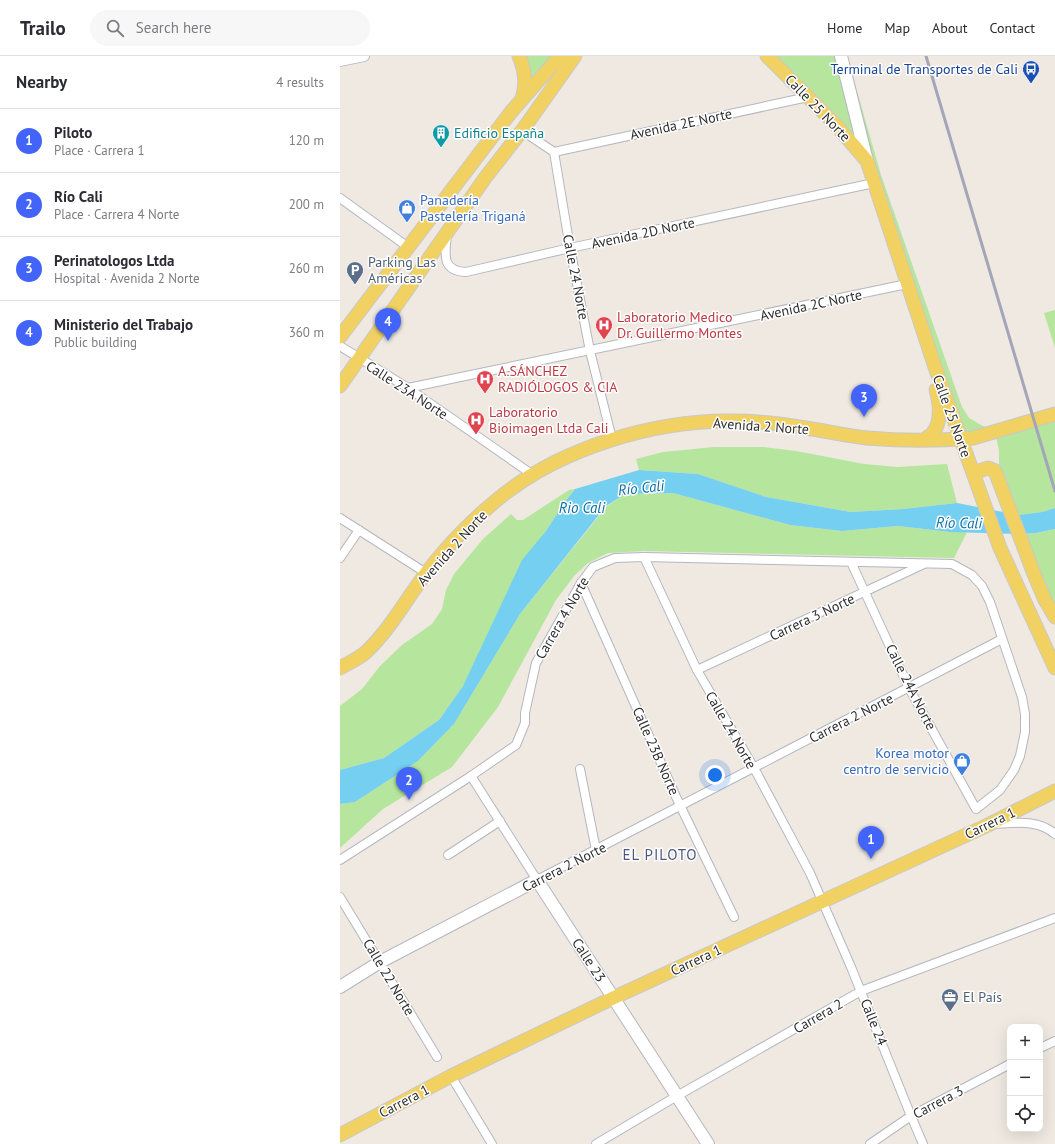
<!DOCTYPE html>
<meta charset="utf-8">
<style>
:root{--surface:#fff;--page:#f7f7f7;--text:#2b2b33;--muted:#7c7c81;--line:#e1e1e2;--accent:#4264fb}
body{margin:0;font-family:"PT Sans",sans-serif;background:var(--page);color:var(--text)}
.controls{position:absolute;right:12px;bottom:12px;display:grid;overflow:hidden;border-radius:8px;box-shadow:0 4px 16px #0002}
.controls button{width:36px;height:36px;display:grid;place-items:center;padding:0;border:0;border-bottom:1px solid var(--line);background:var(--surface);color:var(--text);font:20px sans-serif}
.you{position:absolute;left:375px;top:719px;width:14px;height:14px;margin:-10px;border:3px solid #fff;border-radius:50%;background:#1a73e8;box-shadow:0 0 0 6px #1a73e833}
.badge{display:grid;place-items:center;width:26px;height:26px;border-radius:50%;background:var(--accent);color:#fff;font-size:13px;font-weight:700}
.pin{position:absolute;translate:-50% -33px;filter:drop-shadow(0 1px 2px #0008)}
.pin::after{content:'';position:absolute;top:21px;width:14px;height:12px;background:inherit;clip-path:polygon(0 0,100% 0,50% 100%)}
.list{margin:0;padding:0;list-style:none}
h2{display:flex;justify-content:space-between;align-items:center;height:52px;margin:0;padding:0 16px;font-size:17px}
h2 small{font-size:13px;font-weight:400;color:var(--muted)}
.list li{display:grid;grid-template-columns:26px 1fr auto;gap:12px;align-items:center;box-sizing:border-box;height:64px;padding:0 16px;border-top:1px solid var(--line)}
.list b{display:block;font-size:15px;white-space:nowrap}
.list p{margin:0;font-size:13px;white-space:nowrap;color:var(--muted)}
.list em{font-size:13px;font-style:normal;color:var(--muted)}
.icon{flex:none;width:22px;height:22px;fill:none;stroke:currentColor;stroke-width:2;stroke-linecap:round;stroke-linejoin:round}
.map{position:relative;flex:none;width:715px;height:1088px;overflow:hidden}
header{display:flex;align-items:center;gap:24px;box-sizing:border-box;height:56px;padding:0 20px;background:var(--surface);border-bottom:1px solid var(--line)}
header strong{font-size:19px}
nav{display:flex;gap:22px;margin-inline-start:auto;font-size:14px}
.search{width:280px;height:36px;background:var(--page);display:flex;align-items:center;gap:10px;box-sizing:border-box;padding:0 14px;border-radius:22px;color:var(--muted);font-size:15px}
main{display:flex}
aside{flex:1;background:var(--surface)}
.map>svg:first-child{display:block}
.green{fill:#b6e59e}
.water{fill:#75cff0}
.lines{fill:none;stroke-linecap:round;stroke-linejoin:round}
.minor-casing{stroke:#b4b7c1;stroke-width:10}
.tertiary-casing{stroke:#b4b7c1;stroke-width:12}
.secondary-casing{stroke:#b4b7c1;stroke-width:14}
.primary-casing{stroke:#c9c9c9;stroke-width:15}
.minor{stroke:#fff;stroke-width:8}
.tertiary{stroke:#fff;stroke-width:10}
.secondary{stroke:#fff;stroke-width:12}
.primary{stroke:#f2d163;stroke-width:13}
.rail{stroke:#a3a6b8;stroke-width:3}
.labels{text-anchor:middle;stroke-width:3;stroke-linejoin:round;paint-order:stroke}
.transit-label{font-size:14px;fill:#164399;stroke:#fff;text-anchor:end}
.street-label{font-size:14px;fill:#2e2e2e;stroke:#fff}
.culture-label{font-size:14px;fill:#0d838f;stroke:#fff;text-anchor:start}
.shop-label{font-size:14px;fill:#366cbe;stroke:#fff;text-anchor:start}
.service-label{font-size:14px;fill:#4e5e75;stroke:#fff;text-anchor:start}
.health-label{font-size:14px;fill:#be3a42;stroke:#fff;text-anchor:start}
.water-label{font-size:15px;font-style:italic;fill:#0d6fa3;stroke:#fff}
.neighbourhood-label{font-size:15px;letter-spacing:1px;fill:#4d5680;stroke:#fff}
</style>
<header>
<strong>Trailo</strong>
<div class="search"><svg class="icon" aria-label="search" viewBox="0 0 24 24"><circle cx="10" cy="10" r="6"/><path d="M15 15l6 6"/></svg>Search here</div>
<nav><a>Home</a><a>Map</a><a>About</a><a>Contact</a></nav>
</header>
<main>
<aside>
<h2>Nearby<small>4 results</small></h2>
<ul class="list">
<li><span class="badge">1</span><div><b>Piloto</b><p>Place · Carrera 1</p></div><em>120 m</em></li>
<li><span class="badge">2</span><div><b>Río Cali</b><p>Place · Carrera 4 Norte</p></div><em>200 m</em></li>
<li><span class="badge">3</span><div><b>Perinatologos Ltda</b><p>Hospital · Avenida 2 Norte</p></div><em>260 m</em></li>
<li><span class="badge">4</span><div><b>Ministerio del Trabajo</b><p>Public building</p></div><em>360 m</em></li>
</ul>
</aside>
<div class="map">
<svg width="715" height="1088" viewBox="0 0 715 1088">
<rect width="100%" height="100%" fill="#efe9e1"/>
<g class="green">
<path d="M179,0H220L181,45Z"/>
<path d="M427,0H507L541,119L622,351L629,362L641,369L655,375L715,358V452L702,456L678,459L659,415V394L655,376L620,383L527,105Z"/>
<path d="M715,254V292L704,257Z"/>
<path d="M374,391H423L456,395L524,408L558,411L607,408L617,447L563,453L511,456L426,441L358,418L299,414L296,403L323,396Z"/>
<path d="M235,433L224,447L206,475L123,630L99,664L44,702L0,714V650L22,633L40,610L62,589L92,568L102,553L106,534L114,518L143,483L171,458L177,464H183L229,434Z"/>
<path d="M333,437L450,469L502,475L558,470L610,476H627L614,502L304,495L268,497L248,507L234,520L216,544L158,651L112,711L43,753L0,792V748L15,746L78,705L114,668L180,558L267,450L285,438Z"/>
<path d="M715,473V561L681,478L697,477Z"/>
</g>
<path class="water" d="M299,414L358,418L426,441L511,456L563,453L617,447L678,459L702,456L715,452V473L696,477L681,478L610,476L558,470L502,475L450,469L333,437L285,438L266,450L180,558L114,668L78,705L15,746L0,748V714L44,702L99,664L123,630L182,504L206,475L224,447L235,433Z"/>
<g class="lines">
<g class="minor-casing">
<g id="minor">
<path d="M184,72L190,80L214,96L230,192L250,295L272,383"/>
<path d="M214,96L468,41"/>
<path d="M0,142L68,191"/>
<path d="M107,179C105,198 101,215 126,216L230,192L534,127"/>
<path d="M0,290L68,332L193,419"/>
<path d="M68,332L567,228"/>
<path d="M0,462L86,517"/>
<path d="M304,501L357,614L414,712L470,817L511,911L571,1060L583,1088"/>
<path d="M0,502L19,474"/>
<path d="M241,527L337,743L394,861"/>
<path d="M357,614L584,508"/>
<path d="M240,713L256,794"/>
<path d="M131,720L197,824L662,583"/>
<path d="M654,768C676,767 698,763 715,778"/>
<path d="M108,799L160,765"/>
<path d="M0,804L131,720L176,689L185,667V657L196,607L241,527L253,511L275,502L304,501L612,508L632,519L642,530L650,546L682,641L685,658V676L680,700L674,714L660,734L636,753L569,632L511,506"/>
<path d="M0,841L97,1001"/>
<path d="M700,992L715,985"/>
<path d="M111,1020L152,1088"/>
<path d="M256,1088L337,1040L521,935L715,862"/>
<path d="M530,1088L571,1060L670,1008"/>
</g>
</g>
<g class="tertiary-casing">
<path id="tertiary" d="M0,5L24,0"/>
</g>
<g class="secondary-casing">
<g id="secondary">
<path d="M501,0L527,105"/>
<path d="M0,931L40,906L197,824L368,1088"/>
</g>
</g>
<g class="primary-casing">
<g id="primary">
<path d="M179,0C185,14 187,28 182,43"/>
<path d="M427,0L497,70L527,105L595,311L660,492L715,612"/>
<path d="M0,281L171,56L220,0"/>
<path d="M0,330L145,122L184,72L235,0"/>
<path d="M584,384C586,382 590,380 592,378C602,367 600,347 596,334"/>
<path d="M633,417L648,412L655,415L694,518L705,544L715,561"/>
<path d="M0,612C8,607 18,603 25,597C50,574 66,543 87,516C108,489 132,464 158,443C220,392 314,364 393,365C417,365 442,368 466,372C486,375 507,380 527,382C562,385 598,385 633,382L715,358"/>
<path d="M0,1079L111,1020L273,942L648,769L715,735"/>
</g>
</g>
<use href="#minor" class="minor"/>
<use href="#tertiary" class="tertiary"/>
<use href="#secondary" class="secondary"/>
<use href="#primary" class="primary"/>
<path class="rail" d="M586,0L715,435"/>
</g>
<defs>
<g id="bus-pin" transform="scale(0.9)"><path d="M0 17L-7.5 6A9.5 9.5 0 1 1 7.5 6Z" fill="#1a4fb4" stroke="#fff"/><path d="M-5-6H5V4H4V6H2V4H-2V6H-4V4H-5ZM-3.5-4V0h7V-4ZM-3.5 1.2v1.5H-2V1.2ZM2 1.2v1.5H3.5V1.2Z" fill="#fff"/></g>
<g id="building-pin" transform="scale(0.9)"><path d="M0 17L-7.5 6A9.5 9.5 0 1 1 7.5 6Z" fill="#0f9aa8" stroke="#fff"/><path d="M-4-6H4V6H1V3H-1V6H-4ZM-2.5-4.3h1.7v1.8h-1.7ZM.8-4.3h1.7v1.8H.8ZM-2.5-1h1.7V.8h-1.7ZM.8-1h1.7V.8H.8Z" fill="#fff"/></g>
<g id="shop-pin" transform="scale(0.9)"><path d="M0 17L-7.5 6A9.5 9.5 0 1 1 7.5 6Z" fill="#3f7fe0" stroke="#fff"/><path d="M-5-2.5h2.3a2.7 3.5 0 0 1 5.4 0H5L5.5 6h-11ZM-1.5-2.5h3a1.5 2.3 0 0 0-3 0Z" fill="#fff"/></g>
<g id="parking-pin" transform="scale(0.9)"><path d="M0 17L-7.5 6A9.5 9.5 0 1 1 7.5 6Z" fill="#5c6f8a" stroke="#fff"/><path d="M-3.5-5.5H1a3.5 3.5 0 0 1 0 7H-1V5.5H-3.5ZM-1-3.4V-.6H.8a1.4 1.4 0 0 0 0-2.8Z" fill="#fff"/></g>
<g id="hospital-pin" transform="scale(0.9)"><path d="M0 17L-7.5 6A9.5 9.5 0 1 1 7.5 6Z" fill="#e0444e" stroke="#fff"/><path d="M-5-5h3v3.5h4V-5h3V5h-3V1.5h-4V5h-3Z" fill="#fff"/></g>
<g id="office-pin" transform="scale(0.9)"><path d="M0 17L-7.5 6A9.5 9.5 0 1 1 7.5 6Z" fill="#5c6f8a" stroke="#fff"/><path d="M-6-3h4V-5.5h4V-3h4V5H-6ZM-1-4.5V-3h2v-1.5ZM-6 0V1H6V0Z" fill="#fff"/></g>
</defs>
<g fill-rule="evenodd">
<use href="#bus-pin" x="691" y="13"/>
<use href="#building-pin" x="101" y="77"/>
<use href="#shop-pin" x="67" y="152"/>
<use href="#parking-pin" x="15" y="214"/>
<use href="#hospital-pin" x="264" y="269"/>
<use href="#hospital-pin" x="145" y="323"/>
<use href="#hospital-pin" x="136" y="364"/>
<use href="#shop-pin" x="622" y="705"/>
<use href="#office-pin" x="610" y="941"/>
</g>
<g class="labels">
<g class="transit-label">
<text x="678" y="18">Terminal de Transportes de Cali</text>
</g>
<g class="street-label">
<text transform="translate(478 52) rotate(46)" y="5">Calle 25 Norte</text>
<text transform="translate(341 68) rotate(-12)" y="5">Avenida 2E Norte</text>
<text transform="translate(303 177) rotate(-12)" y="5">Avenida 2D Norte</text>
<text transform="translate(236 221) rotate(79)" y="5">Calle 24 Norte</text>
<text transform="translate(471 249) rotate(-12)" y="5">Avenida 2C Norte</text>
<text transform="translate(67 334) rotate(33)" y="5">Calle 23A Norte</text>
<text transform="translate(612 360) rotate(70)" y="5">Calle 25 Norte</text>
<text transform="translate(421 370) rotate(4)" y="5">Avenida 2 Norte</text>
<text transform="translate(112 492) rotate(-48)" y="5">Avenida 2 Norte</text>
<text transform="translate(472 561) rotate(-25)" y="5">Carrera 3 Norte</text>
<text transform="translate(222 562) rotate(-60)" y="5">Carrera 4 Norte</text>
<text transform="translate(571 631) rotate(63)" y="5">Calle 24A Norte</text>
<text transform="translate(511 662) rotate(-27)" y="5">Carrera 2 Norte</text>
<text transform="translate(391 674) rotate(60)" y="5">Calle 24 Norte</text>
<text transform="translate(316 695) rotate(66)" y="5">Calle 23B Norte</text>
<text transform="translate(650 767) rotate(-26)" y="5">Carrera 1</text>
<text transform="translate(224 811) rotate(-27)" y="5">Carrera 2 Norte</text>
<text transform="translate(249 904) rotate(57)" y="5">Calle 23</text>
<text transform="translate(356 904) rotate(-25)" y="5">Carrera 1</text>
<text transform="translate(49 921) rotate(59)" y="5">Calle 22 Norte</text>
<text transform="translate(478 960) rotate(-30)" y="5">Carrera 2</text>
<text transform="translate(534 966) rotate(68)" y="5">Calle 24</text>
<text transform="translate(64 1045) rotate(-28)" y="5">Carrera 1</text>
<text transform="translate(598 1046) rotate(-28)" y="5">Carrera 3</text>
</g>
<g class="culture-label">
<text x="114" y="82">Edificio España</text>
</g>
<g class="shop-label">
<text x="80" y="149">Panadería<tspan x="80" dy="16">Pastelería Triganá</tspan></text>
<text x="609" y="702" text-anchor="end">Korea motor<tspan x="609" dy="16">centro de servicio</tspan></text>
</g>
<g class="service-label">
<text x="28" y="211">Parking Las<tspan x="28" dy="16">Américas</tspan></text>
<text x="623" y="946">El País</text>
</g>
<g class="health-label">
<text x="277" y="266">Laboratorio Medico<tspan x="277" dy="16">Dr. Guillermo Montes</tspan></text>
<text x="158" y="320">A.SÁNCHEZ<tspan x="158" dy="16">RADIÓLOGOS &amp; CIA</tspan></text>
<text x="149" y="361">Laboratorio<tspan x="149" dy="16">Bioimagen Ltda Cali</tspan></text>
</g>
<g class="water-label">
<text transform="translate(301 432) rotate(-6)" y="5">Río Cali</text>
<text x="242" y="457">Rio Cali</text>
<text transform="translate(619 467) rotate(1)" y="5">Río Cali</text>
</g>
<g class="neighbourhood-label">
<text x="320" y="804">EL PILOTO</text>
</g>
</g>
</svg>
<div class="controls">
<button>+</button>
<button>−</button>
<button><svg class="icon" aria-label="locate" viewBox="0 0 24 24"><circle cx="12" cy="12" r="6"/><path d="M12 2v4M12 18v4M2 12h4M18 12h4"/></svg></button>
</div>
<div class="you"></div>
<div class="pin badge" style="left:531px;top:803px">1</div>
<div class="pin badge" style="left:69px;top:744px">2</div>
<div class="pin badge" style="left:524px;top:361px">3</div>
<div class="pin badge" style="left:48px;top:285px">4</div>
</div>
</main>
